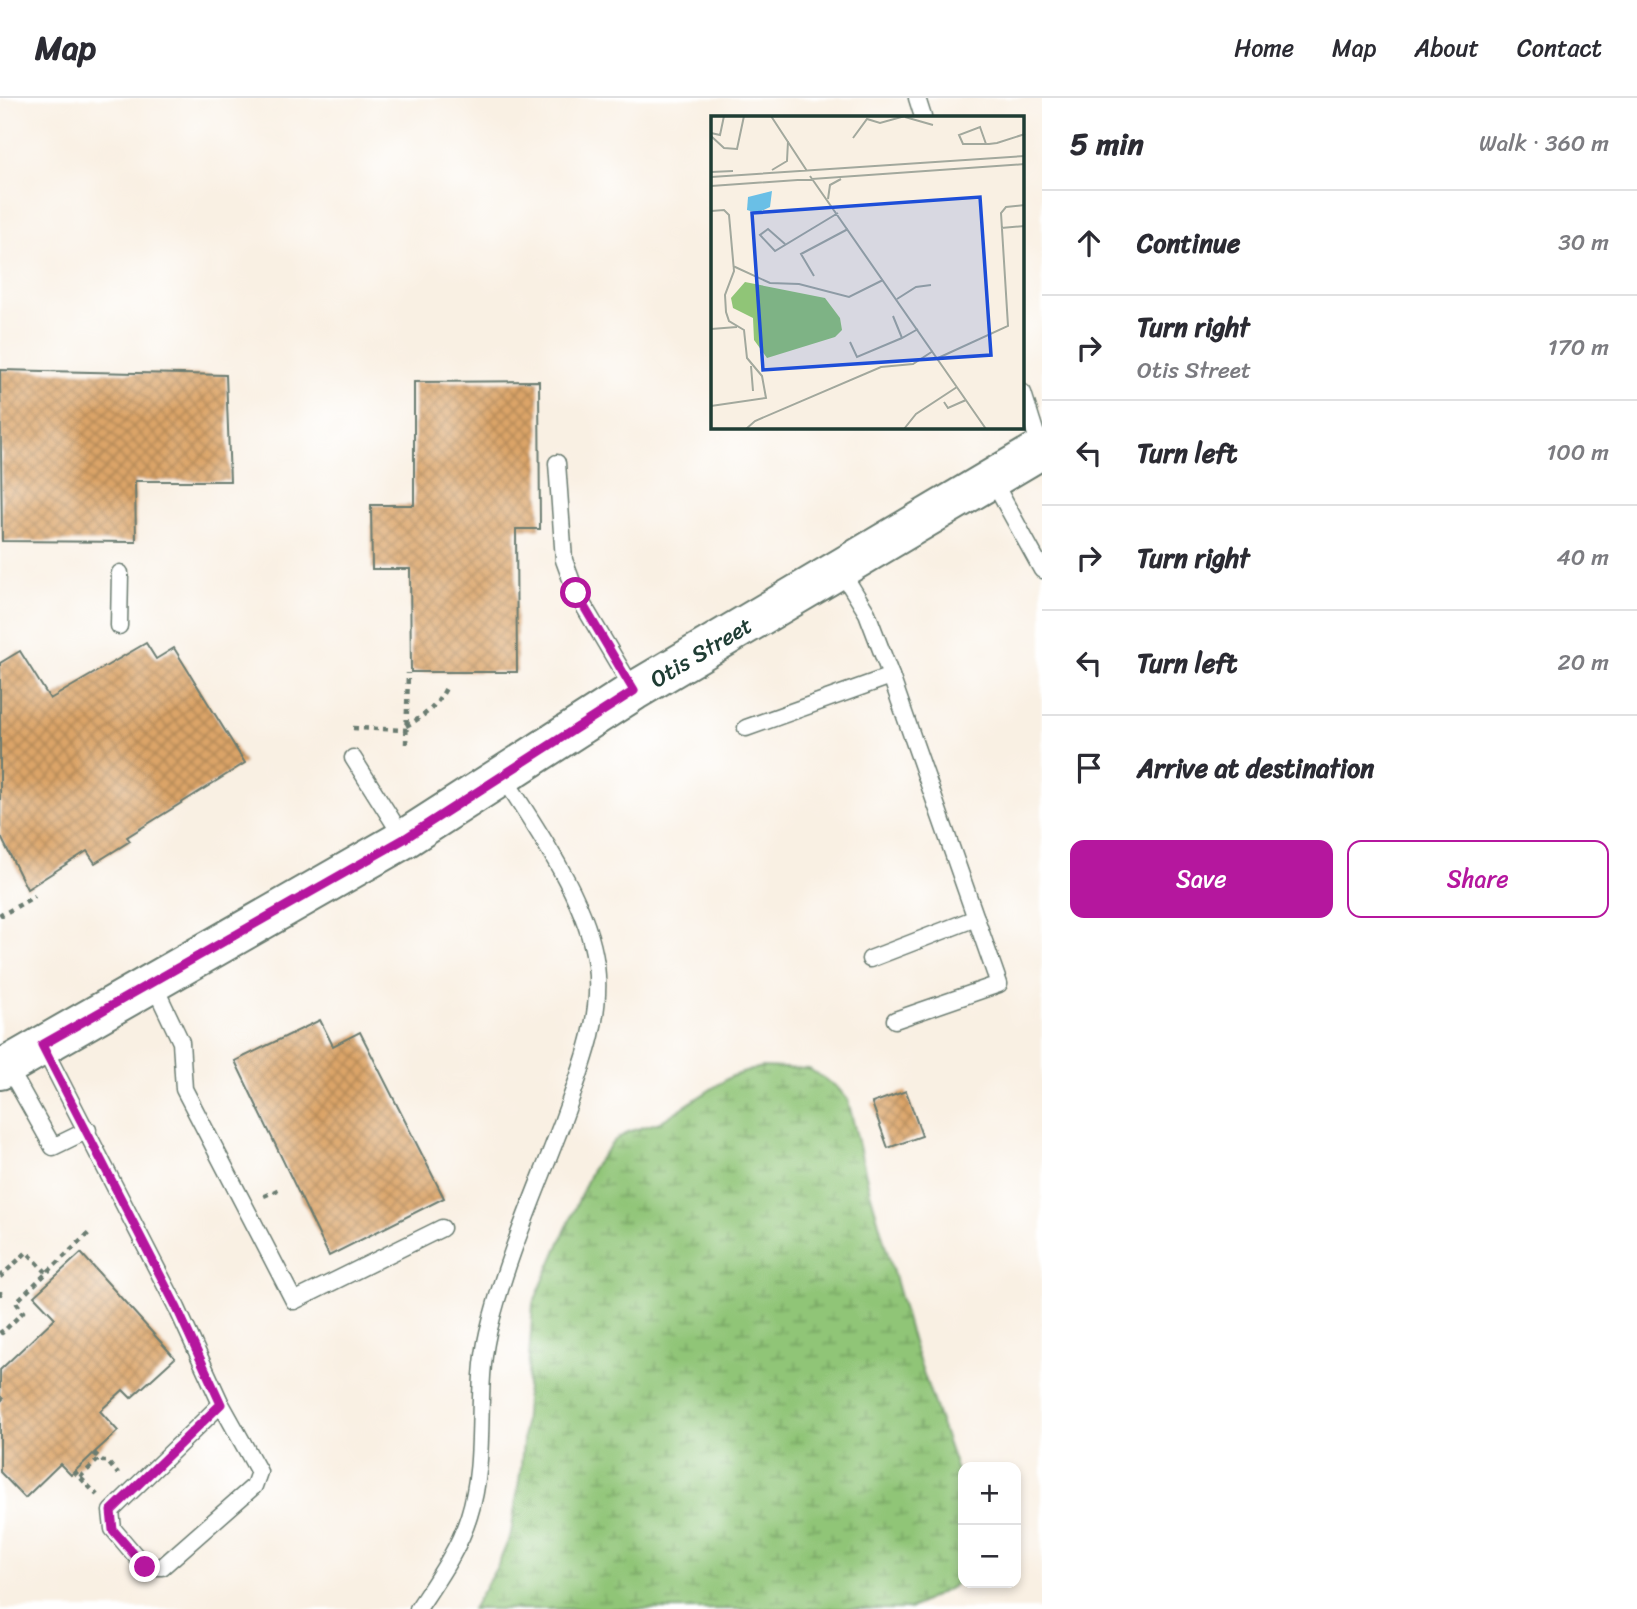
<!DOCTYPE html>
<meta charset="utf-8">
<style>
:root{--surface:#fff;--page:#f7f7f7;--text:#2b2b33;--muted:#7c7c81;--line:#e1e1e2;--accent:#b5179e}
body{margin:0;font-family:Sriracha,sans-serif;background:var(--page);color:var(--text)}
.controls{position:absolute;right:21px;bottom:21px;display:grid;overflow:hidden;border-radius:14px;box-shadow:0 4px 10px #0003}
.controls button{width:63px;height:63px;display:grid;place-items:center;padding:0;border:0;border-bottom:2px solid var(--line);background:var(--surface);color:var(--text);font:35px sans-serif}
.stop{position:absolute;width:21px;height:21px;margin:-16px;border:5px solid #b5179e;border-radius:50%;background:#fff}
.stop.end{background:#b5179e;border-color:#fff;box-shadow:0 2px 7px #0008}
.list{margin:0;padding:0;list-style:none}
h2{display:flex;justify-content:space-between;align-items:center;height:91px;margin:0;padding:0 28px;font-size:30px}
h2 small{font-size:23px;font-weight:400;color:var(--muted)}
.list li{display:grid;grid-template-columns:46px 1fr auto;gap:21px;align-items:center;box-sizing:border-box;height:105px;padding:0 28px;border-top:2px solid var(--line)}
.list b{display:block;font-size:26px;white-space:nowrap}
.list p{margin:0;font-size:23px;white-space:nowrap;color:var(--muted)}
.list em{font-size:23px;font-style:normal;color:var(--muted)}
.actions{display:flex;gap:14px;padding:21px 28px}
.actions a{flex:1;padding:16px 0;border:2px solid var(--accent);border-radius:14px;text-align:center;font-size:24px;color:var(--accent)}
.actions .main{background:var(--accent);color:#fff}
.icon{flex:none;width:38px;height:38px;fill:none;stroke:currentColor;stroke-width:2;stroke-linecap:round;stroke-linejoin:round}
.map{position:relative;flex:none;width:1042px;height:1511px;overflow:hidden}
header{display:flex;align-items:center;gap:42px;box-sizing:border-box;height:98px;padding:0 35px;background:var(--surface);border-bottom:2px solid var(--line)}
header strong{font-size:33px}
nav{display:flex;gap:38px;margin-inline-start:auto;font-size:24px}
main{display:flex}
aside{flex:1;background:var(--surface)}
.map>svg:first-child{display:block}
.wetland{fill:url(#wetland-marsh);stroke:#588156;stroke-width:2}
.building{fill:url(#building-cross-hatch)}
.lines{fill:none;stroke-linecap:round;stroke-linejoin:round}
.service-casing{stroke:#6b7c71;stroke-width:19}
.secondary-casing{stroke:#6b7c71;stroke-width:42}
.path{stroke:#6b7c71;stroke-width:4.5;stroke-dasharray:5 5;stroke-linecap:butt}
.service{stroke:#fff;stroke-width:16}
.secondary{stroke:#fff;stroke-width:38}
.route{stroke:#b5179e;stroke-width:9}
.labels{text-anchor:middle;stroke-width:5;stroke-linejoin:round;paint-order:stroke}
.street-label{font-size:23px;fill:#1f3d34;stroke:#fff}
.inset-road{fill:none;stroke:#a2a89d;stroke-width:2}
.view{fill:#1d4ed8;fill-opacity:0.15;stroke:#1d4ed8;stroke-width:3.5}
.inset-edge{fill:none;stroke:#1f3d34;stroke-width:3.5}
</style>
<header>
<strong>Map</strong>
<nav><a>Home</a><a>Map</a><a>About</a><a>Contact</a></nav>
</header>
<main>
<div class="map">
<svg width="1042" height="1511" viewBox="0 0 1042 1511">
<defs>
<pattern id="wetland-marsh" width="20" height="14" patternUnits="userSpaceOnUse" patternTransform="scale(1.75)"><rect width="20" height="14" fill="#90c577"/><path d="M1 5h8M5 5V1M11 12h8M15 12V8" fill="none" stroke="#75a162"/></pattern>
<pattern id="building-cross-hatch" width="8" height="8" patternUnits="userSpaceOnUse" patternTransform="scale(1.75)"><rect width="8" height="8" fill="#dba468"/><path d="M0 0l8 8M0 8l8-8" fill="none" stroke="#b18756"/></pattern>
</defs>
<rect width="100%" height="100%" fill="#fff"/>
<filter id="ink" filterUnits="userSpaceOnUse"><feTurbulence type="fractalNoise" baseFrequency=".0143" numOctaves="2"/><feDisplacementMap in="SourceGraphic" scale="14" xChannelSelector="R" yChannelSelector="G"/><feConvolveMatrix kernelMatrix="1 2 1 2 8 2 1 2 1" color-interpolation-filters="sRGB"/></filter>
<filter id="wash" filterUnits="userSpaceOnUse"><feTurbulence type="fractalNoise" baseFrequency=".00686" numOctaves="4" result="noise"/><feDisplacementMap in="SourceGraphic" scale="28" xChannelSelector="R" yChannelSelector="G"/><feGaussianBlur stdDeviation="1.57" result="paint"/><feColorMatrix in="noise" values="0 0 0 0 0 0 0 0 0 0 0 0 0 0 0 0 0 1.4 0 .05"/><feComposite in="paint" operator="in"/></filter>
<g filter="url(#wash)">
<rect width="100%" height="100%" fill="#f9f0e3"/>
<path class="wetland" d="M761,969L809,971L837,989L848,1002L869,1090L914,1248L963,1390V1479L950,1490L910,1511H472L498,1467L511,1436L521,1370L533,1206L593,1069L614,1043L628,1034L660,1024L730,979Z"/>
<g id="blocks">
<g class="building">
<path d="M0,272L226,277L230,383H135L136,444L2,443Z"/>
<path d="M539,283L540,431H516L517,574H411L410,471H372L371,407H414V284Z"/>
<path d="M146,545L156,561L174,550L245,665L127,739L130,743L95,765L87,753L27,791L0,737V565L20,553L50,601Z"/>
<path d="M320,922L333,948L360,934L444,1100L329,1158L235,963Z"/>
<path d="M906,993L922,1038L888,1050L872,1005Z"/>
<path d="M81,1155L175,1260L131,1300L123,1292L100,1313L118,1333L94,1355L71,1377L60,1366L25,1400L0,1374V1304L3,1301L0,1298V1272L55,1220L34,1198Z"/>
</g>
</g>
</g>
<g filter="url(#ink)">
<use href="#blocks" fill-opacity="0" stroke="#6b7c71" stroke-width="2"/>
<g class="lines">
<g class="service-casing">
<g id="service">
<path d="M917,0L923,19"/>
<path d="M1023,295L1041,352"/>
<path d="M557,365L564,462L576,495L634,593"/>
<path d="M992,381L1042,472"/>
<path d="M119,528L120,475"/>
<path d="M891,578L999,886L895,922"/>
<path d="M746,630L891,578L867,515L840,471"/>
<path d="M353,660L404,741"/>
<path d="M870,861L976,820"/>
<path d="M152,883L181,944L184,991L294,1203L442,1130"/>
<path d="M42,947L177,1210L221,1306L259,1374L254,1388L162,1469H145L113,1431L111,1413L221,1306"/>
<path d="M7,967L53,1049L88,1032"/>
<path d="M418,1511C437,1482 459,1451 469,1418C488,1359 474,1296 488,1235C505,1163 536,1094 562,1025C580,974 603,922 596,867C588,803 537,732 503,678"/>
</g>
</g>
<g class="secondary-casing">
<path id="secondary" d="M0,972L404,741L634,593L1042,351"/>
</g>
<g class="path">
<path d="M406,628C425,618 438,607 447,588"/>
<path d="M353,630L407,632"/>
<path d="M406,646L408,575"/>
<path d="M0,814L2,817L35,798"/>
<path d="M264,1098L282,1090"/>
<path d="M0,1179L27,1154L46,1174"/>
<path d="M0,1193V1198"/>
<path d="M0,1232L2,1235L23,1214L16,1204L90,1134"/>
<path d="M94,1355L103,1363H107L118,1376"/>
<path d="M74,1373L97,1397"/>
<path d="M80,1379L100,1360"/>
</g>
<use href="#service" class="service"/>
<use href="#secondary" class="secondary"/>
</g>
</g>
<g class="lines" filter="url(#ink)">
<path class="route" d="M145,1469L113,1432L111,1413L221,1306L177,1210L42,947L404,741L634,593L576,495"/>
</g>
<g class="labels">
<g class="street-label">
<text transform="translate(701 554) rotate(-31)" y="8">Otis Street</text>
</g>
</g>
<g transform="translate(711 18)">
<rect width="313" height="313" fill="#f9f0e3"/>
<path d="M34,166L114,182L129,202L131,214L124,221L56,242L43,224L42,202L22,192L20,182Z" fill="#90c577"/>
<path d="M61,75L59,91L46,97L36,94L37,81Z" fill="#6abfe6"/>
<path class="inset-road" d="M60,0L96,55M194,1L222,9M0,17L9,19L13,0M0,20L13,32L26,33L33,0M142,22L156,3L169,7L194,0M275,28L269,11L248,19L252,28H278L286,27L314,18M61,54L76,45L77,25M0,56L22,55M99,60L275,313M0,61L314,40M0,70L314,48M117,83L119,69L130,63M0,95L13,94L18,99L23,155L14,179L15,196L18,205L33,214L36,242L51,260L55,282L0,290M290,112L314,110M74,128L57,113L49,119L64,135L127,97M22,150L59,167L88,168L138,181L172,164M103,160L90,138L137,113M186,183L205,171L220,169M182,200L191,222L207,213M0,213L26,211M139,226L146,241L191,222M227,242L297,210L290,97L295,91L314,89M40,250L42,275M233,286L237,292L255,284M35,313L44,305L170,251L202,248L222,235M193,313L205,298L246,271"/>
<path class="view" d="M269,81L280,239L52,254L41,97Z"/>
<rect width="313" height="313" class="inset-edge"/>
</g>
</svg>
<div class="controls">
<button>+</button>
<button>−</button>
</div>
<div class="stop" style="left:576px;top:495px"></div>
<div class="stop end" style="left:145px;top:1469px"></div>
</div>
<aside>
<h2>5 min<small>Walk · 360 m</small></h2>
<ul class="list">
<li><svg class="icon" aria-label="ahead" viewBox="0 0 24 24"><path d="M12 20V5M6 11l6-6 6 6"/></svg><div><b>Continue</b></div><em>30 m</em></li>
<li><svg class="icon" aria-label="right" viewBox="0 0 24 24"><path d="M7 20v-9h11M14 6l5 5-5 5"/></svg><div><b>Turn right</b><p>Otis Street</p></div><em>170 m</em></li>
<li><svg class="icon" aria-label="left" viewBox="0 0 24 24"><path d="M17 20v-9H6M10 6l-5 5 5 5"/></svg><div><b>Turn left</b></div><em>100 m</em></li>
<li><svg class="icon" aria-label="right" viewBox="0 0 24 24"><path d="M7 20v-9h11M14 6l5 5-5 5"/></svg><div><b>Turn right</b></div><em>40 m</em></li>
<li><svg class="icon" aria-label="left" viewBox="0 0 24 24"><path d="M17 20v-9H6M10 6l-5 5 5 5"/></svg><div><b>Turn left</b></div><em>20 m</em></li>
<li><svg class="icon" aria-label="arrive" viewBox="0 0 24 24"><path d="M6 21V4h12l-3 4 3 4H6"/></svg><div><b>Arrive at destination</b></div></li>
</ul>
<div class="actions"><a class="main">Save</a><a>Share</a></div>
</aside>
</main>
